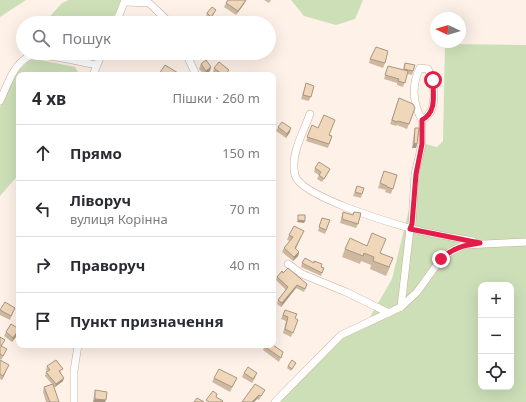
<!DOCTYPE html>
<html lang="uk">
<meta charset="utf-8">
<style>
:root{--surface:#fff;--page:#f7f7f7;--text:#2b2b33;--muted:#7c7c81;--line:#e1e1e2}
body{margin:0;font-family:"Noto Sans",sans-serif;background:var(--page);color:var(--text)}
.controls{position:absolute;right:12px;bottom:12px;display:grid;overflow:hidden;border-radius:8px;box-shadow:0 4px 16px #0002}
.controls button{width:36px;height:36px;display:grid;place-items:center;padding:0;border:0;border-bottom:1px solid var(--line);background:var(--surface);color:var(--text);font:20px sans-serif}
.compass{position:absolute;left:430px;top:12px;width:36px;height:36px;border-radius:50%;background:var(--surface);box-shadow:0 4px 16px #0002;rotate:274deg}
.stop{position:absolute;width:12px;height:12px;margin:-9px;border:3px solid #e11d48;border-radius:50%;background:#fff}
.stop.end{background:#e11d48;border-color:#fff;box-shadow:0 1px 4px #0008}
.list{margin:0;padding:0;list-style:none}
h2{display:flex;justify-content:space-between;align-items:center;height:52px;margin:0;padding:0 16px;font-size:17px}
h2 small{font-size:13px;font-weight:400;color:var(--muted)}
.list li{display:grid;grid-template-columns:26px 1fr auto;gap:12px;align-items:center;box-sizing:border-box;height:56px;padding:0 16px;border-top:1px solid var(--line)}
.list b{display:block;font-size:15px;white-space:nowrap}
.list p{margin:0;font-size:13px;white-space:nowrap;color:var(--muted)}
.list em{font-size:13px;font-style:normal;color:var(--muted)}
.icon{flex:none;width:22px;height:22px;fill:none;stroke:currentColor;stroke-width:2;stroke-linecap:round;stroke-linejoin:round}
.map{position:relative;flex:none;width:526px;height:402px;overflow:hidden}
.search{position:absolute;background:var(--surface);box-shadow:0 4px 16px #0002;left:16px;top:16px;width:260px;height:44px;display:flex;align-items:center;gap:10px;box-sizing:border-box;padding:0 14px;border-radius:22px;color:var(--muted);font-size:15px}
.panel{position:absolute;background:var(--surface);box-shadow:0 4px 16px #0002;left:16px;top:72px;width:260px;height:276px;border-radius:8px}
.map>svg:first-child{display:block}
.green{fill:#ccdfb7;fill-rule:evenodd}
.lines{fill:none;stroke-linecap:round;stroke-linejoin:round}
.minor-casing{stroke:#cdad97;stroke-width:8}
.minor{stroke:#fff;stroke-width:7}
.wall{fill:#ceb9a0}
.shaded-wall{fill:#a89682}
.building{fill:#f0d7ba;stroke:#a89682}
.route{stroke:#e11d48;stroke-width:5}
</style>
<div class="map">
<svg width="526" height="402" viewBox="0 0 526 402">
<rect width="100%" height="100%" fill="#fef1e8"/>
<g class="green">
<path d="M0,0H26L0,17Z"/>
<path d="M69,0H121L111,23H44L62,3Z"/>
<path d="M291,0H363L355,19L336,25L304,16Z"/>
<path d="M445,44L526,45V402H275L341,335L397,309L370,317L392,279L425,144L437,147L443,141ZM481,285H511V387H481Z"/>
<path d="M35,59L75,67L80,75H19V174L0,196V107L18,71L29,61Z"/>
</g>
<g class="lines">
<g class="minor-casing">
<g id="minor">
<path d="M125,2L149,3L170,23"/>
<path d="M116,23L125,0"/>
<path d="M186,53L196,75"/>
<path d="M93,75L102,53"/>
<path d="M0,101C7,86 13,65 28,57C38,51 84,63 96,65"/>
<path d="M310,114C303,133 290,155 295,175C300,196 388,222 409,228C430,234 452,237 473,241"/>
<path d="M288,264L302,274L346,292L389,313"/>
<path d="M401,307L410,229L412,224L415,174L422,144V120C439,111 435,84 428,69L420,68C411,85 413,104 422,120"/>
<path d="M74,402V371L78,345"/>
<path d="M275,402L341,335L401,307L417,292L441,259L450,252L464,245L526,242"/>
</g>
</g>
<use href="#minor" class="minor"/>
</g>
<g class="wall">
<path d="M246,0L244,4L236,15L224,7L226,3Z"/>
<path d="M264,0H271L269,3Z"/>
<path d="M215,12L211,19L206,15L207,13Z"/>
<path d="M370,59L385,63L383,68L369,63Z"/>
<path d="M405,63L415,65L412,75L407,74L403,87L397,85V83L384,79L388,66L403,70Z"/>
<path d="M201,64L210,71L205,75L199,69Z"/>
<path d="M214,68L227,74V75H217L213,72Z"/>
<path d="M306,83L314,86L309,101L301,99Z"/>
<path d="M399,98L415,108L407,129L397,125L396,126L390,124Z"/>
<path d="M312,125L332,136L328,148L306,141Z"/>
<path d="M278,127L290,132L286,138L276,131Z"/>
<path d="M415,128L417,144L416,148H412L414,132Z"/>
<path d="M315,168L330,169L328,173L322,182L317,179L319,175L314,172Z"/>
<path d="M384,171L397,175L391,194L385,192L386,190L378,188Z"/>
<path d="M357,186L362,194L361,198L353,196Z"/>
<path d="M343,212L353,215L354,212L358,224L356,228L340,223Z"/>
<path d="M322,218L330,220L325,234L318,231Z"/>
<path d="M289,235H302L296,249L299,252L298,256L293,261L282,252L284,248L290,241L287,240Z"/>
<path d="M345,249L381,253L390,267L386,276L370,269L371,265L361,261L360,264L342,257Z"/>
<path d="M302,263L321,267L324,268L321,276L301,267Z"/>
<path d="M283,273L307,284L304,292L296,288L281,307L277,304L278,300L286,290L276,280L277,277Z"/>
<path d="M5,302L15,308L10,320L0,315V311Z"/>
<path d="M285,310L295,319L298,320L291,337L283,333L286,321L281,319Z"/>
<path d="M6,332L18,334L12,342L4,336Z"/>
<path d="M0,337L3,344L2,346L5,353L1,360L0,359Z"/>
<path d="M265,345L283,352L279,362L263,350Z"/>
<path d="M0,360L7,369L2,380L0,379Z"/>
<path d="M296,363L291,371L287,368L288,366Z"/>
<path d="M47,366L62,372L60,373L63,381L55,387L53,386L59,402H46L43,392L44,387L52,384L45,376L46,372L48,371L46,370Z"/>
<path d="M244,373H257L255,378L252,383L242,377Z"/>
<path d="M214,378H237L230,392L212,382Z"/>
<path d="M95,390L105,402H93L94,395Z"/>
<path d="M263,393L259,400L257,399L254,402H242Z"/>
</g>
<g class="shaded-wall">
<path d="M246,0L244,4L236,15L238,11Z"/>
<path d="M211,67L210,71L205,75L206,71Z"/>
<path d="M291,128L290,132L286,138L287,134Z"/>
<path d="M414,143L417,144L416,148H412Z"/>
<path d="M273,216H276L274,220H273Z"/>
<path d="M298,220L305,221L304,223L297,222Z"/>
<path d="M299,252L298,256L293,261L294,257Z"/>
<path d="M297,285L296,288L281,307L282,303Z"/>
<path d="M19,329L18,334L12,342L13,338Z"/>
<path d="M9,365L7,369L2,380L3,376Z"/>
<path d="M64,378L63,381L55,387L56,384Z"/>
<path d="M259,395L257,399L254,402H252Z"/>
<path d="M95,399L106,400L105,402H93Z"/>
</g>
<g class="building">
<path d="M228,0H246L238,11L226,3Z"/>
<path d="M212,7L216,10L211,17L207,13Z"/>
<path d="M376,47L388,51L385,63L370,59Z"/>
<path d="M206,60L211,67L206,71L201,64Z"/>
<path d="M219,62L229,70L225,75H223L214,68Z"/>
<path d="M405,63L415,65L413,71L404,69Z"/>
<path d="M165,65L178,73L176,75H160L159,74Z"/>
<path d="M388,66L408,71L405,83L398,81L399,79L385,75Z"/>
<path d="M306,83L314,86L311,97L303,95Z"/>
<path d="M399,98L413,104L415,108L409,124L398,121L397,122L392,120Z"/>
<path d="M324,115L335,120L329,135L332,136L329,144L307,137L312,125L318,128Z"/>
<path d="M282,122L291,128L287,134L278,127Z"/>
<path d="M415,128H419L417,144L414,143Z"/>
<path d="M319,162L330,169L324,179L319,175L321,172L315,168Z"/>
<path d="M384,171L397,175L393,189L387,187V186L380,183Z"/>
<path d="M357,186L364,188L362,194L355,192Z"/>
<path d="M343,212L353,215L354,212L361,213L358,224L342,219Z"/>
<path d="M298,215H305V221L298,220Z"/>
<path d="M322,218L330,220L326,230L319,227Z"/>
<path d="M294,226L304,231L295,248L299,252L294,257L284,248L293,237L289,235Z"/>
<path d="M372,233L386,239L380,253L393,258L389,267L373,261L374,257L364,253L363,256L345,249L350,238L367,246Z"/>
<path d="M305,258L314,263V261L322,264L321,267L324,268L322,273L302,263Z"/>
<path d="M288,268L307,284L305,289L297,285L282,303L278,300L288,287L277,277L282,271L283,273Z"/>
<path d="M5,302L15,308L11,316L0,310Z"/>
<path d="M285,310L297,314L295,318L298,320L293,333L285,329L288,317L283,315Z"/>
<path d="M11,324L19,329L13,338L6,332Z"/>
<path d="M0,337L5,340L1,346L7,349L3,356L0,354Z"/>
<path d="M265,345H268L271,346L272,345H273L283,352L281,358L264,346Z"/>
<path d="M0,360L9,365L3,376L0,374Z"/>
<path d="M56,360L63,369L59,371L64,378L56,384L46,372L50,370L47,366Z"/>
<path d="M292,360L296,363L292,369L288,366Z"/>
<path d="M248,367L257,373L253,379L244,373Z"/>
<path d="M219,369L237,378L232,387L214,378Z"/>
<path d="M53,384L59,402H50L44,387Z"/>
<path d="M255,384L265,390L261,396L259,395L252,402H242Z"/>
<path d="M95,390L107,392L106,400L95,399Z"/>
<path d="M213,391L217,394L216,397L223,401L222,402H209L206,400Z"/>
<path d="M197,398L204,402H194Z"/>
</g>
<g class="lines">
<path class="route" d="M433,80C433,95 437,112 422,120V144L416,174L412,224L410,229L480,243C464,245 453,248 441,259"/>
</g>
</svg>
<div class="controls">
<button>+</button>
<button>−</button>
<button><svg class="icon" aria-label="locate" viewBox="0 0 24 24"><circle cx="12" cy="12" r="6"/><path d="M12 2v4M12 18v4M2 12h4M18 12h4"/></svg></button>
</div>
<svg class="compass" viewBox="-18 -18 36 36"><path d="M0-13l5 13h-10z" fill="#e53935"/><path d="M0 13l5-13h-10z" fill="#7c7c81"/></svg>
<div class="stop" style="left:433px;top:80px"></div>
<div class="stop end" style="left:441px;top:259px"></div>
<div class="search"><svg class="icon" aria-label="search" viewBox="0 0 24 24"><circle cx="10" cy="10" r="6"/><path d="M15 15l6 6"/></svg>Пошук</div>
<section class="panel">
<h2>4 хв<small>Пішки · 260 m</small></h2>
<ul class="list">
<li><svg class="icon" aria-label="ahead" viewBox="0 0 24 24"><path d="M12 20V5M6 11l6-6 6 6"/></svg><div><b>Прямо</b></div><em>150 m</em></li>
<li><svg class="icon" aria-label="left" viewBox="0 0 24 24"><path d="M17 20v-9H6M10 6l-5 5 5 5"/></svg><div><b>Ліворуч</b><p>вулиця Корінна</p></div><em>70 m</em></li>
<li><svg class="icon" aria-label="right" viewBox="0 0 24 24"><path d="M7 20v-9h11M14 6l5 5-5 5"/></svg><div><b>Праворуч</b></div><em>40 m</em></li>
<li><svg class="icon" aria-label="arrive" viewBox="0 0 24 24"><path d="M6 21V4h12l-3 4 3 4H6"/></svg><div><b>Пункт призначення</b></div></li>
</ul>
</section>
</div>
